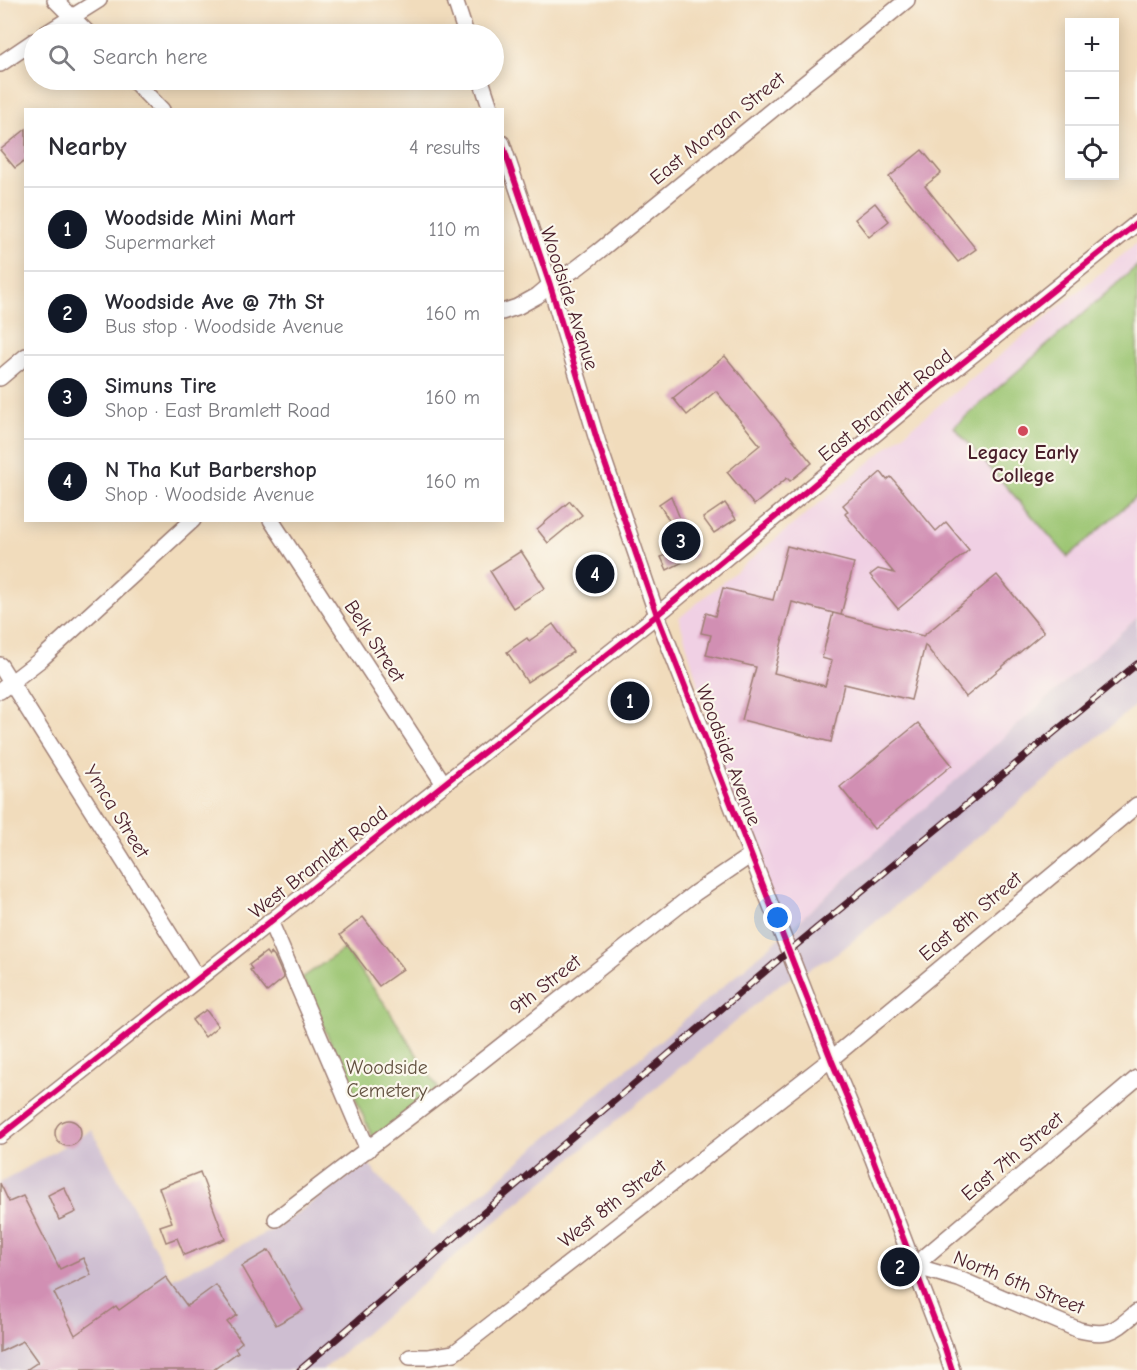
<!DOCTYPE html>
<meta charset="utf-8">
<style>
:root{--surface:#fff;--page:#f2f2f3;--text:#2b2b33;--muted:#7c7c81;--line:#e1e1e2;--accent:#111827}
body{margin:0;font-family:"Comic Neue",sans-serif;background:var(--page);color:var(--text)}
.controls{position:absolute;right:18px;top:18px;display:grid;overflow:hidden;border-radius:0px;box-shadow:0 3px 15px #0003}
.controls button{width:54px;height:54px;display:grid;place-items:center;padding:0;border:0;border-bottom:2px solid var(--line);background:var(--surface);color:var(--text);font:30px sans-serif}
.you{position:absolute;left:778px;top:918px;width:21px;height:21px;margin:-15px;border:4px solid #fff;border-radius:50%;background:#1a73e8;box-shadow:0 0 0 9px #1a73e833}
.badge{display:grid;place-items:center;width:39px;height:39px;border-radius:50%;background:var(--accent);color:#fff;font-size:20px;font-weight:700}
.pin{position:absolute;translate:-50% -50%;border:3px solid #fff;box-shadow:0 2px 6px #0006}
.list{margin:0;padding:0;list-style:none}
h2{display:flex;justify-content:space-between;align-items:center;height:78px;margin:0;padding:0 24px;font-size:26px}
h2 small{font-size:20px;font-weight:400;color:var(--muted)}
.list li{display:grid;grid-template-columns:39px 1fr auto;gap:18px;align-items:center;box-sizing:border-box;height:84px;padding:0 24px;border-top:2px solid var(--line)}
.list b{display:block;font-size:22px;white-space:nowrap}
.list p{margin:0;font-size:20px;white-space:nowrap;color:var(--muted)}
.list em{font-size:20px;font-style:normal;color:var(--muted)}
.icon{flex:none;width:33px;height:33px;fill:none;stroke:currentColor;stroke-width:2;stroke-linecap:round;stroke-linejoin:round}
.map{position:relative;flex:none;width:1137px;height:1370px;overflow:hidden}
.search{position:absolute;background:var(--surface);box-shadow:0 3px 15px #0003;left:24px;top:24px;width:480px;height:66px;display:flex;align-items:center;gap:15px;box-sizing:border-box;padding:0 21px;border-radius:33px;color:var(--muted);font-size:22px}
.panel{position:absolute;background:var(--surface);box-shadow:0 3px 15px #0003;left:24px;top:108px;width:480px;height:414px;border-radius:0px}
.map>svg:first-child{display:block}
.built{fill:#f0d0e4}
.industrial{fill:#cebed1}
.green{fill:#9ac470;stroke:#72724e;stroke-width:1.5}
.building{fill:#d18fb3}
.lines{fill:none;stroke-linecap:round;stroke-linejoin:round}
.minor-casing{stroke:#9e7e74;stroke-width:18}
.minor{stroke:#fff;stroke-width:15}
.rail-casing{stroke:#4a1f2b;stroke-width:7}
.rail{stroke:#fbf7ec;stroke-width:4.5;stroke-dasharray:14;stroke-linecap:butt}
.cycleway-casing{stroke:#fbf7ec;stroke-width:10}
.cycleway{stroke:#d6006c;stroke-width:6}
.poi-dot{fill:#d1495b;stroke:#fbf7ec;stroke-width:2}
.labels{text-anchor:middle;stroke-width:4.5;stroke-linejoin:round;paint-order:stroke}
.street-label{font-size:20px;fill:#4a1f2b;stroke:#fbf7ec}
.poi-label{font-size:20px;font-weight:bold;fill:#4a1f2b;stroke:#fbf7ec}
.park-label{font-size:20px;fill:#625140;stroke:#fbf7ec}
</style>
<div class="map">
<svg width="1137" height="1370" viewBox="0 0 1137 1370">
<rect width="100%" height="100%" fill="#fbf7ec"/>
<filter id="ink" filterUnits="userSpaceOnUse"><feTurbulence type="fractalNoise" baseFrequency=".0167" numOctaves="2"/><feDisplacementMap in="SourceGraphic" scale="12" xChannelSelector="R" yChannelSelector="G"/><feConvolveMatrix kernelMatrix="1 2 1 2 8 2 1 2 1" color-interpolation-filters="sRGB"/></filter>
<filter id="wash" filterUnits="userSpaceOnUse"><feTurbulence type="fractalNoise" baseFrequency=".008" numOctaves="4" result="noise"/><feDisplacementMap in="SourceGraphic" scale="24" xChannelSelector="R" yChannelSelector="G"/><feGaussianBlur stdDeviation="1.35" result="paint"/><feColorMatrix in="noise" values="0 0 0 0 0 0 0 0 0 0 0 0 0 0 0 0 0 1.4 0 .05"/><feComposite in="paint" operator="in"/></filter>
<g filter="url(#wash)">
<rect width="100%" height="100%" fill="#f1dcbc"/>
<path class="built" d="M1137,243V618L783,935L731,801L679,618Z"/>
<path class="industrial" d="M1137,618V704L837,954L780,984L451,1259L323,1370H0V1183L92,1130L171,1279L278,1227L367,1163L432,1236L783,935Z"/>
<g class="green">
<path d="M1137,266V496L1068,557L954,427Z"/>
<path d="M344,949L385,1004L438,1088L373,1138L302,978Z"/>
</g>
<g id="blocks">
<g class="building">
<path d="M26,129V160L15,168L0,150Z"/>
<path d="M922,150L941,173L925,186L976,249L958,262L889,177Z"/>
<path d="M875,203L889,221L869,237L855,219Z"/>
<path d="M725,356L812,463L790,481L787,478L754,505L727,472L760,445L716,391L687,415L673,398Z"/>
<path d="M881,472L887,480L891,477L936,531L946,522L969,550L898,609L870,575L878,569L894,573L845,514L848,511L843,505Z"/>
<path d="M671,496L695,556L667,570L661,557L675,550L669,532L675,530L659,504Z"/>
<path d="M570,501L582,515L548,543L537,529Z"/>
<path d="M725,503L736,519L714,533L703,518Z"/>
<path d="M787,546L854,563L841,615L792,602L774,673L825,686L832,661L822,658L833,613L923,636L997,575L1044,632L966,697L925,645L911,700L844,684L831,742L742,720L756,667L706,655L711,635L701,633L706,613L715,616L723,588L773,600Z"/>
<path d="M521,551L545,588L513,608L490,571Z"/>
<path d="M606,562L612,576L583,586L578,572Z"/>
<path d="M553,624L573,652L527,682L507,652L527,638L529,641Z"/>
<path d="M918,723L952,765L874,829L840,787Z"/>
<path d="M363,917L403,969L379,986L340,935Z"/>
<path d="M266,952L269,956L271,953L275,958L284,978L267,992L250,970L252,969L249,965Z"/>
<path d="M206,1010L218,1026L205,1037L192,1020Z"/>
<circle cx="68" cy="1133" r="13"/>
<path d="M200,1172L225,1239L184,1255L177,1238L166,1242L160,1226L172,1222L159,1188Z"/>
<path d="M0,1183L9,1202L23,1196L60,1269L83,1258L91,1275L54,1293L75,1335L116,1306L119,1310L166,1277L187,1306L216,1285L237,1315L227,1322L242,1342L235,1348L238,1352L213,1370H26L38,1362L23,1341L0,1352Z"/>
<path d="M64,1187L76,1212L59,1220L48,1195Z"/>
<path d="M269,1250L303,1310L276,1325L242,1266Z"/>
</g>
</g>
</g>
<g filter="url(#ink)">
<use href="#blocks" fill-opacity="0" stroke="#9e7e74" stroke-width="1.5"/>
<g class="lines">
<g class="minor-casing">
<g id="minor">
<path d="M55,0L89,34"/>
<path d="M455,0L466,34"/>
<path d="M45,34L99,0"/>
<path d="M0,64L34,41"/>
<path d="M133,80L162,110"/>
<path d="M481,80L491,110"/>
<path d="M502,143L550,285L598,443L657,615L831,1059L873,1159L944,1345L952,1370"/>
<path d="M502,312L517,307L537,296L550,285L577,268L599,251L907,0"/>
<path d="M0,378L26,356"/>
<path d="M271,520L444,784"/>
<path d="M0,665L198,979"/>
<path d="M0,691L40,660L193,520"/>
<path d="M270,921L368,1150"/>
<path d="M0,1136L657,615L915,401L1137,223"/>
<path d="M276,1219L459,1079L695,893L751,855"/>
<path d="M914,1266L1137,1078"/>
<path d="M914,1266L959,1279L1079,1330C1110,1337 1114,1331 1137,1312"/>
<path d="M410,1357H429L454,1353L831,1059L1137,805"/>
</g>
</g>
<use href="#minor" class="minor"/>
<g class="rail-casing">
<path id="rail" d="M300,1370L789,951L1137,664"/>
</g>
<use href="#rail" class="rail"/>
<g class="cycleway-casing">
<g id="cycleway">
<path d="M502,143L550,285L598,443L657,615L831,1059L873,1159L944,1345L952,1370"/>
<path d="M0,1136L657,615L915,401L1137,223"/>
</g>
</g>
<use href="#cycleway" class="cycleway"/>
</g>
</g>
<circle class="poi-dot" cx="1023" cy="431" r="6"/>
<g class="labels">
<g class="street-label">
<text transform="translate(717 128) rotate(-39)" y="7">East Morgan Street</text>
<text transform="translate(570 298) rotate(72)" y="7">Woodside Avenue</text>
<text transform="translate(885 405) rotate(-39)" y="7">East Bramlett Road</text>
<text transform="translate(375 641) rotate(57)" y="7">Belk Street</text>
<text transform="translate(729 755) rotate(69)" y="7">Woodside Avenue</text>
<text transform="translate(117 811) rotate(58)" y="7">Ymca Street</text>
<text transform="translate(318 862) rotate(-38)" y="7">West Bramlett Road</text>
<text transform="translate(970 916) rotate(-40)" y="7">East 8th Street</text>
<text transform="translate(545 984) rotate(-38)" y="7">9th Street</text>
<text transform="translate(1012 1156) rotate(-40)" y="7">East 7th Street</text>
<text transform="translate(612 1203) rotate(-38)" y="7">West 8th Street</text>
<text transform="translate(1019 1282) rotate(22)" y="7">North 6th Street</text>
</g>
<g class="poi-label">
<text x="1023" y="459">Legacy Early<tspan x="1023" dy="23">College</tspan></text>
</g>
<g class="park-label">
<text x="387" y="1074">Woodside<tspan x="387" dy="23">Cemetery</tspan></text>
</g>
</g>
</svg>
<div class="controls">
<button>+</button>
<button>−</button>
<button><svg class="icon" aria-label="locate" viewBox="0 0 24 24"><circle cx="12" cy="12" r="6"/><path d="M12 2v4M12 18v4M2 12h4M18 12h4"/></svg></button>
</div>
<div class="you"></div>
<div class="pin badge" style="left:630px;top:701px">1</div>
<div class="pin badge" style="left:900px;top:1267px">2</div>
<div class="pin badge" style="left:681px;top:541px">3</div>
<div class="pin badge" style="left:595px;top:574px">4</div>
<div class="search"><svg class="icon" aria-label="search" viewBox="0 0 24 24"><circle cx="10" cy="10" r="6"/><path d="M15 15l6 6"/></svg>Search here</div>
<section class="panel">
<h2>Nearby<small>4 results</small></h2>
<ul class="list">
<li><span class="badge">1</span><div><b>Woodside Mini Mart</b><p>Supermarket</p></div><em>110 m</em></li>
<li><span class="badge">2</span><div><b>Woodside Ave @ 7th St</b><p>Bus stop · Woodside Avenue</p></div><em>160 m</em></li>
<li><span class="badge">3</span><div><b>Simuns Tire</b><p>Shop · East Bramlett Road</p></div><em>160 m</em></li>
<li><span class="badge">4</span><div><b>N Tha Kut Barbershop</b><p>Shop · Woodside Avenue</p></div><em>160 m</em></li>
</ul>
</section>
</div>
